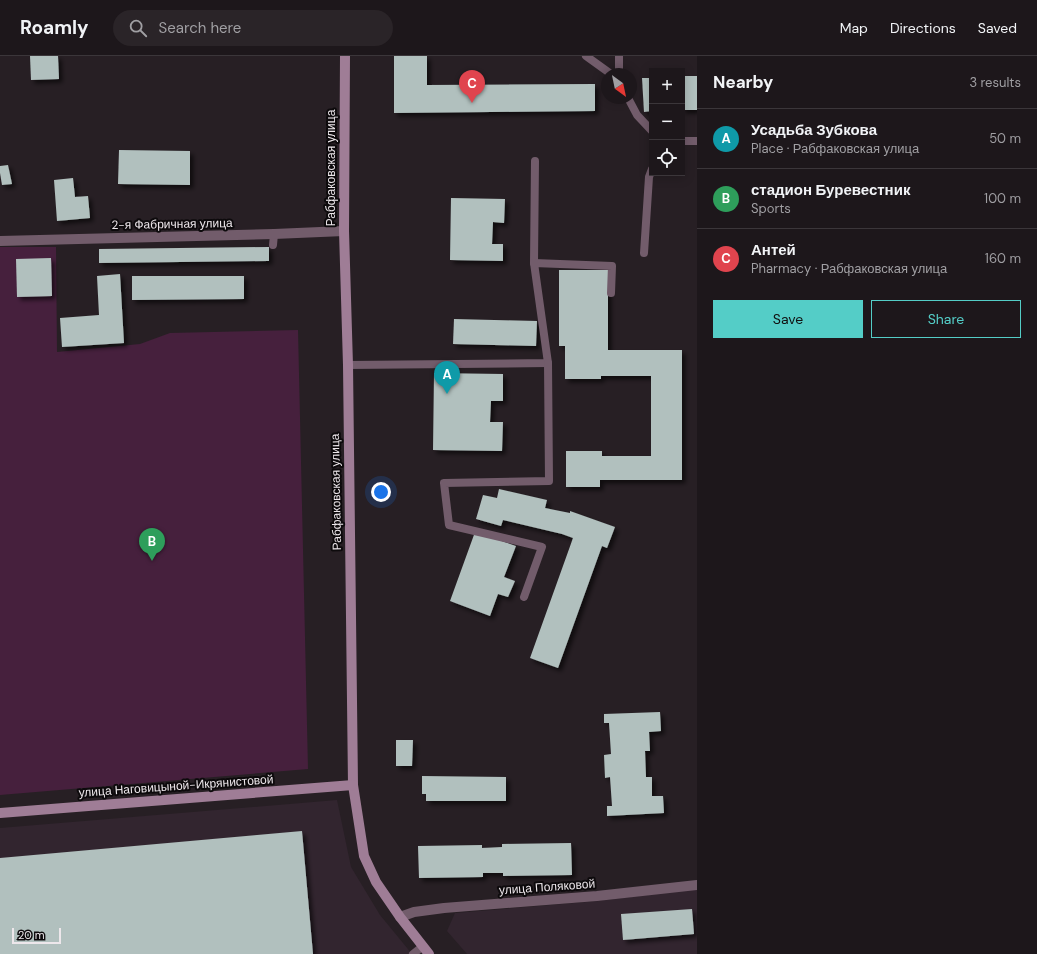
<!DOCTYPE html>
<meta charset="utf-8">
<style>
:root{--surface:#1d171b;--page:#2a2428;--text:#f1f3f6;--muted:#a09fa3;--line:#3b363a;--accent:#54cdc7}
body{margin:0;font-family:"DM Sans",sans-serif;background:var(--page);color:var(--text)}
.controls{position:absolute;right:12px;top:12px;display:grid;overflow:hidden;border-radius:0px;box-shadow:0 2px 10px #0003}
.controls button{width:36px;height:36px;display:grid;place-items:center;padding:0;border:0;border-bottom:1px solid var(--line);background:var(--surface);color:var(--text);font:20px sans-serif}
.compass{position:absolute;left:601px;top:12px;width:36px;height:36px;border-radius:50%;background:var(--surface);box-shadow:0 2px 10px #0003;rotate:147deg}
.scale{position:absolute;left:12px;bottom:10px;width:49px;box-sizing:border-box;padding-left:4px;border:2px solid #ede7eb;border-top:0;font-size:11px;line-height:14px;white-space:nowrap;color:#ede7eb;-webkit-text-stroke:3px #0d0a0c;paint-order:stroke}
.you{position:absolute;left:381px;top:436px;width:14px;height:14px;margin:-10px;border:3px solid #fff;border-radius:50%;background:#1a73e8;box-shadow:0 0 0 6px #1a73e833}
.badge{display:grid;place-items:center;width:26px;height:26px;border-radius:50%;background:var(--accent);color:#fff;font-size:13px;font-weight:700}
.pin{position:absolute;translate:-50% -33px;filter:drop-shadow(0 1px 2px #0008)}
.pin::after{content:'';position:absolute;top:21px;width:14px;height:12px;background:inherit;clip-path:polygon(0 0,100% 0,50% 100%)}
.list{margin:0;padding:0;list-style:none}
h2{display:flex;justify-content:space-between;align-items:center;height:52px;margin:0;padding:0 16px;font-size:17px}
h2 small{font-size:13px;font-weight:400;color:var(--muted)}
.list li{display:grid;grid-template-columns:26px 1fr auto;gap:12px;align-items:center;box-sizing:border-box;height:60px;padding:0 16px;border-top:1px solid var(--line)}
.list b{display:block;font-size:15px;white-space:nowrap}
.list p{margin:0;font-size:13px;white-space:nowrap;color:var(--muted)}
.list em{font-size:13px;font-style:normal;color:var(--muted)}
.actions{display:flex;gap:8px;padding:12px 16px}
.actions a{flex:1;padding:9px 0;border:1px solid var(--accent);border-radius:0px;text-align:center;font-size:14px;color:var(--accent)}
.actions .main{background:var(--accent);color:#111}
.icon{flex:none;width:22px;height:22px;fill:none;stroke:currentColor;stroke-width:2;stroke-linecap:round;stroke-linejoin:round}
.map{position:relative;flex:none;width:697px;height:898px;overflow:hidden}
header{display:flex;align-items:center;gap:24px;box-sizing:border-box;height:56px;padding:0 20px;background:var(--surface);border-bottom:1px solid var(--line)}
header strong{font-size:19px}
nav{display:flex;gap:22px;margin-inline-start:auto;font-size:14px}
.search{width:280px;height:36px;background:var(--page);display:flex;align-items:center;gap:10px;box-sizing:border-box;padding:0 14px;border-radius:22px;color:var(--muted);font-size:15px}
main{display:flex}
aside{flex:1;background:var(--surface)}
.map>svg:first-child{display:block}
.built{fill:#32252f}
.pitch{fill:#46203d}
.building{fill:#b1c0be;filter:url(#shadow)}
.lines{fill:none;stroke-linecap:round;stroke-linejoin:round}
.lane{stroke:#725c6b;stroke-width:8}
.street{stroke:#725c6b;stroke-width:10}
.secondary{stroke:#9f7d96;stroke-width:10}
.labels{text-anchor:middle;stroke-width:4;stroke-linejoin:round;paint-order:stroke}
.street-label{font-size:12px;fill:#ede7eb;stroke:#0d0a0c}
</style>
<header>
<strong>Roamly</strong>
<div class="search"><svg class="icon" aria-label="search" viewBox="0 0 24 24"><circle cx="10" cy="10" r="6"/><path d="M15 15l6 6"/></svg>Search here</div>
<nav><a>Map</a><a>Directions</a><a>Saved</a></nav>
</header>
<main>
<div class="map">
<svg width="697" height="898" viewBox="0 0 697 898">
<defs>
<filter id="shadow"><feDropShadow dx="3.5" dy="3.5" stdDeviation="2" flood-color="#0009"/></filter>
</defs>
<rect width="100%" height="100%" fill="#271f24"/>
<g class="built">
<path d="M337,744L351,811L380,859L412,898H0V772Z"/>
<path d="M697,833V898H467L447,875L455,857L598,845Z"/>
</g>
<path class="pitch" d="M0,191H56L57,296L140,288L170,277L298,274L308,713L0,739Z"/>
<g class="building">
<path d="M30,0H58L59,23L31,24Z"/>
<path d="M394,0H427V29L595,28V55L394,57Z"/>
<rect x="682" y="20" width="15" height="34"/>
<path d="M642,22H652V55L644,56Z"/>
<path d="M119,94L190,95V129L118,128Z"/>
<path d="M8,109L12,128L2,129L0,117V110Z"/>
<path d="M73,122L75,141L88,140L90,162L57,165L54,124Z"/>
<path d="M451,142L505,143L504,167L493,166L492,188H503V205L450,204Z"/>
<path d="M269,191V205L99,207V193Z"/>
<path d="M51,202L52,240L17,241L16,203Z"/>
<path d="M559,214H608V294H682V424H600V431H566V395H602V400H651V320H601V323H565V290H559Z"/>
<path d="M120,218L124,287L62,291L60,262L99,259L97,220Z"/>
<path d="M132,220H244V243L132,244Z"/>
<path d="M454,263L537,265L536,290L453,288Z"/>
<path d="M434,317L503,318V345H491L490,366H503L502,395L433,394Z"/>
<path d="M499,433L547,444L545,452L570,457V455L615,471L607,492L602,490L558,612L530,602L573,482L562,478L503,464L501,470L476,463L483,439L497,442Z"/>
<path d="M475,476L516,490L504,521L515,525L508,541L498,538L490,560L450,545Z"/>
<path d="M660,656L661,675L649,676L650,695H645L646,721H652V740H663L664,757L607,760V750H612L610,721L605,722L604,699L611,698L609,667H604V658Z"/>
<path d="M396,684H413L412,710H396Z"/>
<path d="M422,720L506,721V745H426V738H422Z"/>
<path d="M302,775L313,898H0V802Z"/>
<path d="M571,787L572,819L503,820V817H483V821L419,822L418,790L482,789V792L502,791V788Z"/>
<path d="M692,853L694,878L623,884L621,858Z"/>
</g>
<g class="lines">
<g class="lane">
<path d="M586,0L611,18"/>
<path d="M619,18V0"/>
<path d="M628,42L637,59L652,75"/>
<path d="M682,85H697"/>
<path d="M273,189L274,178"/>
<path d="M644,197L649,121L652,113"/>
<path d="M534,207L535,105"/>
<path d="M348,309L548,307L534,207L612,210L611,237"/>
<path d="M524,541L542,491L449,469L444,427L549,425L548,307"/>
<path d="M413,898L423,890"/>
</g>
<g class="street">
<path d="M0,185L274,178L344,175"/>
<path d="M400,861L414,856L444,852L597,840L697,829"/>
</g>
<g class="secondary">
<path d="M345,0L344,175L348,309L353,729L364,800L376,826L400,861L429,898"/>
<path d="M0,757L353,729"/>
</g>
</g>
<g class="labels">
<g class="street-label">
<text transform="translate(331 112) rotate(-90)" y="4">Рабфаковская улица</text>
<text transform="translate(172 168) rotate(-1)" y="4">2-я Фабричная улица</text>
<text transform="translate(336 436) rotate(-91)" y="4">Рабфаковская улица</text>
<text transform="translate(176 730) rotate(-4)" y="4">улица Наговицыной-Икрянистовой</text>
<text transform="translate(547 831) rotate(-4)" y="4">улица Поляковой</text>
</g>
</g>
</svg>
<div class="controls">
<button>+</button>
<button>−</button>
<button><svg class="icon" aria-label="locate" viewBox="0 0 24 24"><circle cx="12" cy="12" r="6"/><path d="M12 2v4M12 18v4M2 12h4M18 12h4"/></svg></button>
</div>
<svg class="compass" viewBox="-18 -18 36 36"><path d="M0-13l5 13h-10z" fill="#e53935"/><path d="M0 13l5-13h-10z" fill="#a09fa3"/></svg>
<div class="scale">20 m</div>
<div class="you"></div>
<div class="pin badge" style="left:447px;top:338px;background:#0f9aa8">A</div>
<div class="pin badge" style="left:152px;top:505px;background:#2e9e5b">B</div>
<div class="pin badge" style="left:472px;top:47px;background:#e0444e">C</div>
</div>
<aside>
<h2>Nearby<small>3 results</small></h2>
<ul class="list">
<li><span class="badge" style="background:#0f9aa8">A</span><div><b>Усадьба Зубкова</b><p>Place · Рабфаковская улица</p></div><em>50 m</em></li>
<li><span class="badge" style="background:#2e9e5b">B</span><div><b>стадион Буревестник</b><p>Sports</p></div><em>100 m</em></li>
<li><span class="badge" style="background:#e0444e">C</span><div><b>Антей</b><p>Pharmacy · Рабфаковская улица</p></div><em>160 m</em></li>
</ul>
<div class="actions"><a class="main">Save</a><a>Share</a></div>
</aside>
</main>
